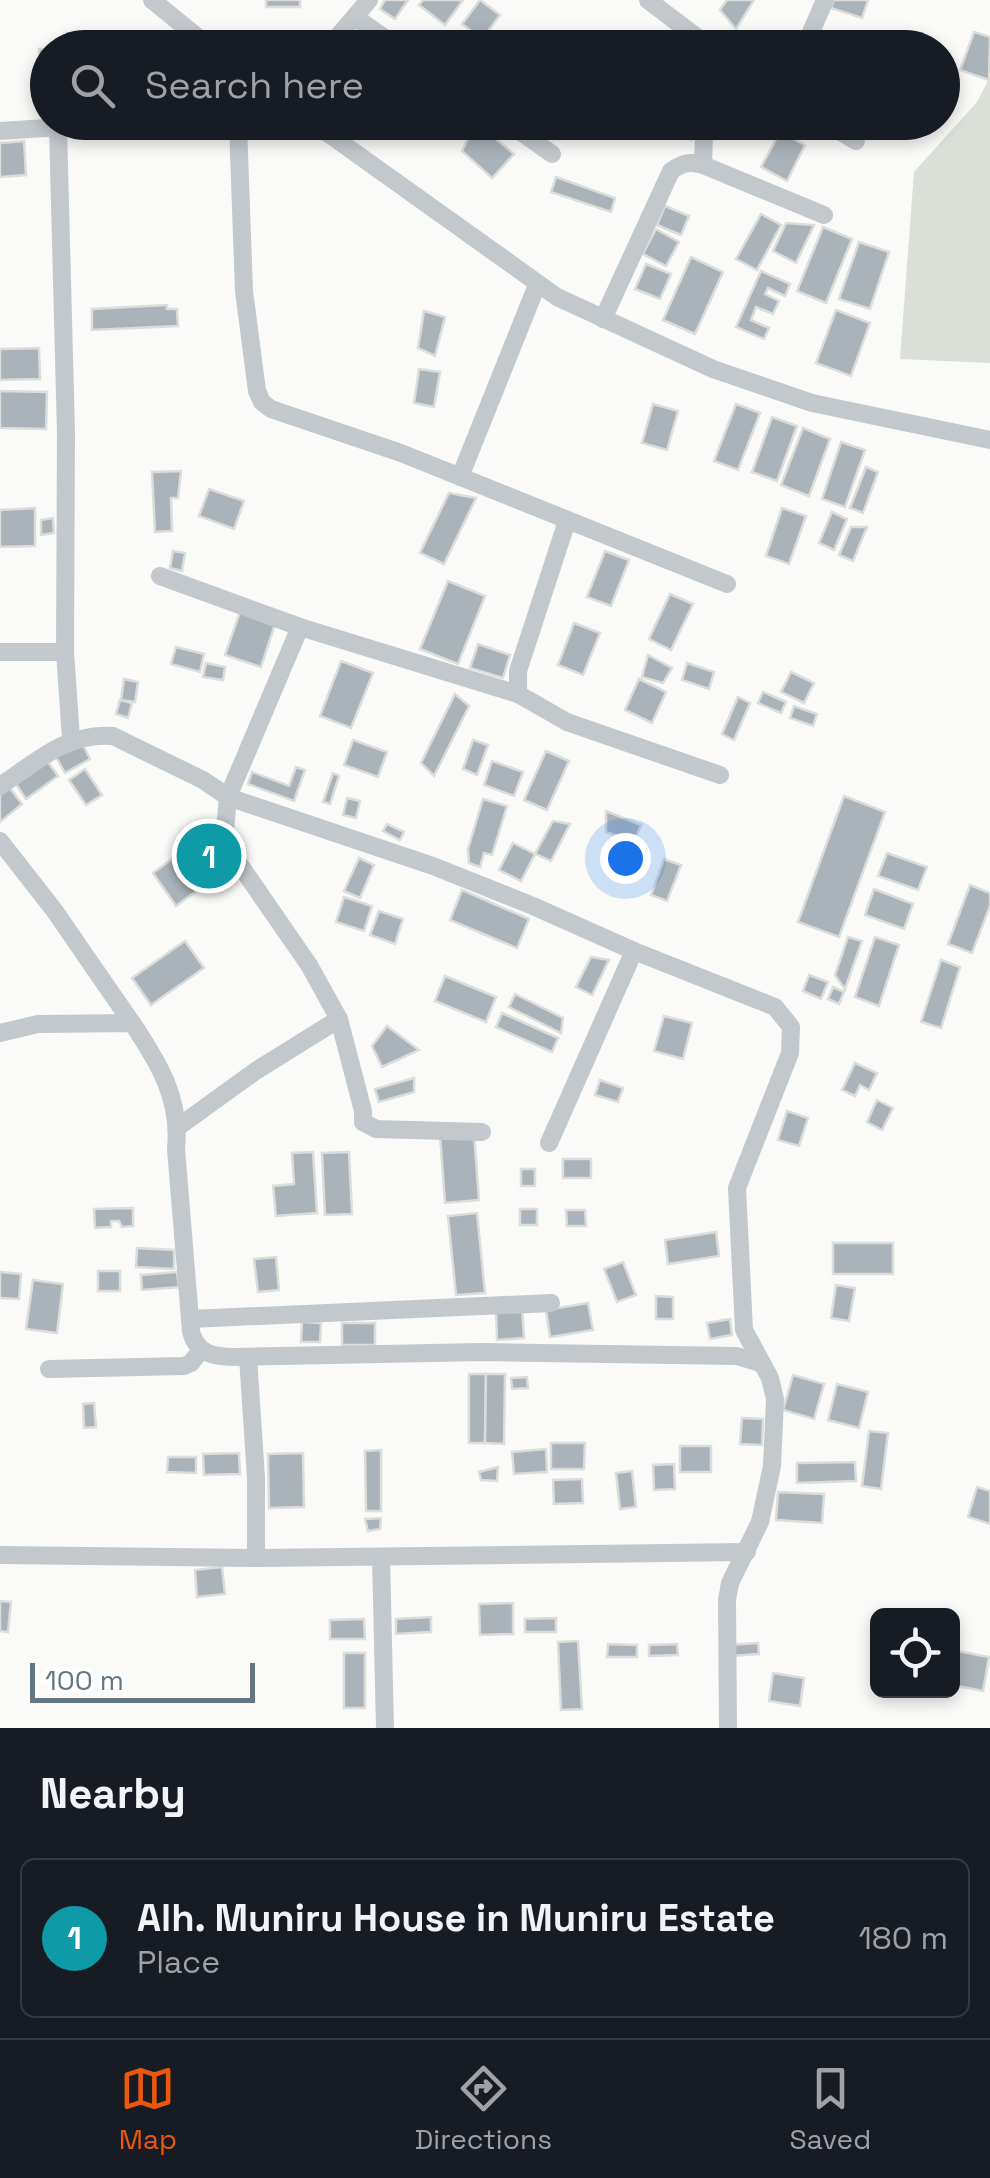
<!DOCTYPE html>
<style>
:root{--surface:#171b24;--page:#242831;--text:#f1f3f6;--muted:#9ea1a6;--line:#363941;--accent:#ea580c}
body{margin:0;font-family:"Space Grotesk",sans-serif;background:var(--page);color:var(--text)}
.controls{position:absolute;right:30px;bottom:30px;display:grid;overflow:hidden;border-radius:15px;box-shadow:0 5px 15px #0003}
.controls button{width:90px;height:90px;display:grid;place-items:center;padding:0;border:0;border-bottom:2px solid var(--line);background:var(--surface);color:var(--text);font:50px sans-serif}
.scale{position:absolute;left:30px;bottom:25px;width:225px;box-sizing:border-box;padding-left:10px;border:5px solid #657683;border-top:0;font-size:28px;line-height:35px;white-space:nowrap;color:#657683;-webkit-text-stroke:8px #fff;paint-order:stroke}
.you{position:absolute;left:625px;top:858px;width:35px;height:35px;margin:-25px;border:8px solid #fff;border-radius:50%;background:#1a73e8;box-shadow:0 0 0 15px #1a73e833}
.badge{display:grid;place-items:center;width:65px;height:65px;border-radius:50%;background:var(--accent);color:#fff;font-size:32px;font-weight:700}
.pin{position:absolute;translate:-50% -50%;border:5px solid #fff;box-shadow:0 2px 10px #0006}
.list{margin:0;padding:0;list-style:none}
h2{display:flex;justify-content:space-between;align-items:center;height:130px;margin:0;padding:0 40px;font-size:42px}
h2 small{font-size:32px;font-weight:400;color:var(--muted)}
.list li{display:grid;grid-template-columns:65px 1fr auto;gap:30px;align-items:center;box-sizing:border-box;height:160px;margin:0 20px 20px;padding:0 20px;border:2px solid var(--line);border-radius:15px}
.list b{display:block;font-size:38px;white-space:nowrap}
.list p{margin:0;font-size:32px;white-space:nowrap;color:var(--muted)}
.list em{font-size:32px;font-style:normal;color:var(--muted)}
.icon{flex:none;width:55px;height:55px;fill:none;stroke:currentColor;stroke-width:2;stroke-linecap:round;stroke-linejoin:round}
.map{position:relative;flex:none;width:990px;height:1728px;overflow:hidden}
.search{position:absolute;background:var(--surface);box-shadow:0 5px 15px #0003;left:30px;right:30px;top:30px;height:110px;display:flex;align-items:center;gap:25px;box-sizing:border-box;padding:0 35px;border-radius:55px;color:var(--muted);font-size:38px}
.sheet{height:310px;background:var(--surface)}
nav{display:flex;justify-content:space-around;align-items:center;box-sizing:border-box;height:140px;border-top:2px solid var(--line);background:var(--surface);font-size:28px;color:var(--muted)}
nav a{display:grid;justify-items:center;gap:5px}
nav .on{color:var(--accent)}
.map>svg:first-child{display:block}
.green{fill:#dadfd7}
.building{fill:#aab3b9;stroke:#dcdcda;stroke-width:2.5}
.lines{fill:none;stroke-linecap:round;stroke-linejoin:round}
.minor{stroke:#c3c8cc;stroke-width:18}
</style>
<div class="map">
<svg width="990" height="1728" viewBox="0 0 990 1728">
<rect width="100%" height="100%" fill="#fafaf8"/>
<path class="green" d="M990,77V363L900,359L914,172L977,102Z"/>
<g class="building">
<rect x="266" y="0" width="34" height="7"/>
<path d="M385,0H408L395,19L380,9Z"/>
<path d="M423,0H463L445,25L419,5Z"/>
<path d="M480,0L500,15L482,39L462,24Z"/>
<path d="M727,0H754L736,29L720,10Z"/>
<path d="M834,0H868L862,18L831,8Z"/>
<path d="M511,31L532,48H498Z"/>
<path d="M974,32L990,37L989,80L960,70Z"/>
<path d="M853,39L887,47V48H851Z"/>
<path d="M39,49H48V86H41Z"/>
<path d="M384,122H414L404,137Z"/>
<path d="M476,122L514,154L492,178L462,151Z"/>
<path d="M662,122H700L691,140Z"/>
<path d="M780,132L805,145L787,181L761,167Z"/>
<path d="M24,141L26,175L0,177V143Z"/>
<path d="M556,177L615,198L611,212L551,192Z"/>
<path d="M665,206L689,216L681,235L657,225Z"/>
<path d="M761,214L781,225L757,270L736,259Z"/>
<path d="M786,223L814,225L796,263L773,251Z"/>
<path d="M823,227L852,239L826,303L797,291Z"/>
<path d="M656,229L679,242L666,266L643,254Z"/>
<path d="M859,242L889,252L870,309L839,299Z"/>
<path d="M691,257L723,272L695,334L663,320Z"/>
<path d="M646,264L671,274L660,299L635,289Z"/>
<path d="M761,271L790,284L785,296L768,288L765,294L779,301L773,314L756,307L751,320L769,328L764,339L736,327Z"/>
<path d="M167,305V309H177L178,326L92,330V309Z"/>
<path d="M836,310L870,323L851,376L816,363Z"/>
<path d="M424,311L445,317L435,356L418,348Z"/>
<path d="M39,348L40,379L0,380V349Z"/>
<path d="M419,369L440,372L434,407L414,403Z"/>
<path d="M0,391L47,392L46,429L0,428Z"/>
<path d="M653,404L678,411L667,450L642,443Z"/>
<path d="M736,404L760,413L738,470L714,461Z"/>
<path d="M772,417L797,426L777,481L752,472Z"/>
<path d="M803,428L830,439L809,496L781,485Z"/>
<path d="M841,442L865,450L845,507L822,499Z"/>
<path d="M866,467L878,472L863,513L850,508Z"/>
<path d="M181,471L178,498H171L172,531L155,532L152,472Z"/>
<path d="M209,489L244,501L234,529L199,516Z"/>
<path d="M449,493L476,498L444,564L420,553Z"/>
<path d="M35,508V546L0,547V510Z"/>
<path d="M782,508L806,516L789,564L766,556Z"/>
<path d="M832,512L847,519L834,550L819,543Z"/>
<path d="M53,518L54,533L41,535V520Z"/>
<path d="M851,527H867L853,561L839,555Z"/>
<path d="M173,551L185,553L182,571L170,568Z"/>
<path d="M605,551L629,560L611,606L587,597Z"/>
<path d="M448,581L485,596L458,664L420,649Z"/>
<path d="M670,594L693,604L671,650L649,639Z"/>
<path d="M241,609L276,621L261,667L225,655Z"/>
<path d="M574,623L600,633L583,675L558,665Z"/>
<path d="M478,644L510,655L503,678L470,668Z"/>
<path d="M176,647L204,654L200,672L171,664Z"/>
<path d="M648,655L672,668L663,683L642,677Z"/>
<path d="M341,661L373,673L351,728L320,716Z"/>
<path d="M206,663L225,667L223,680L203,677Z"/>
<path d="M687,663L714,672L709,689L682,680Z"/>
<path d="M791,672L814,683L804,703L781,692Z"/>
<path d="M124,679L138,682L135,702L121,700Z"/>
<path d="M639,679L666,692L652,723L625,710Z"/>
<path d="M763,692L786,702L781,713L758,703Z"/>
<path d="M455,694L469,706L434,776L421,763Z"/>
<path d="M738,697L750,703L734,740L722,734Z"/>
<path d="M120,700L132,703L128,718L116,714Z"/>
<path d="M794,706L817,714L813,726L790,718Z"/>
<path d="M353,740L387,752L378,777L344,765Z"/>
<path d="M473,740L488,745L477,775L463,769Z"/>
<path d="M82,743L90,759L65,773L56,757Z"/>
<path d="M546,751L569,761L547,810L524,800Z"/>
<path d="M492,761L523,772L514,796L484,785Z"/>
<path d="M48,762L58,776L26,799L16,784Z"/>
<path d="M296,767L305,770L294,801L248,784L252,772L289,786Z"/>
<path d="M85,769L102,795L86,805L69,780Z"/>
<path d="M333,773L339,776L330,804L323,802Z"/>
<path d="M9,787L22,804L0,822V795Z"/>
<path d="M844,796L885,812L839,937L798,922Z"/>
<path d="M347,798L360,801L356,818L343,815Z"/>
<path d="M483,799L507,806L492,855L484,853L480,867L469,863L468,849Z"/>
<path d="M606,811L641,825L634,842L606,832Z"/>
<path d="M553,821L570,824L551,861L535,854Z"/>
<path d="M387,824L404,832L400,840L383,831Z"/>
<path d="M202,837L225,870L176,906L153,873Z"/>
<path d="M513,843L535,854L521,881L499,870Z"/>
<path d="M887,853L927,867L918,890L878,876Z"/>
<path d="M359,858L374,865L360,898L344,891Z"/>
<path d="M664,859L681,865L667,901L651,895Z"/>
<path d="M970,885L990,893V906L972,953L948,944Z"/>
<path d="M874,889L913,904L904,929L865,915Z"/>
<path d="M462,890L529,919L517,948L450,920Z"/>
<path d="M344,897L372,906L364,931L336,922Z"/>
<path d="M379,911L403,919L395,944L370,935Z"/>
<path d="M848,937L862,941L845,989L835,975Z"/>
<path d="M875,937L899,945L879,1006L855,997Z"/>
<path d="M185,941L204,968L151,1005L132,978Z"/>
<path d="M591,957L609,960L592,995L576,987Z"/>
<path d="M941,960L960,967L941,1028L921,1022Z"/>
<path d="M809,975L828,982L821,999L803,991Z"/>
<path d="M445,976L496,997L486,1022L435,1001Z"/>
<path d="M833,987L844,992L839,1004L828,999Z"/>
<path d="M515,994L563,1018L561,1033L509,1007Z"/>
<path d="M502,1013L558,1038L552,1052L496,1027Z"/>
<path d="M664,1016L692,1023L683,1059L654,1051Z"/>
<path d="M387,1026L419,1050L382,1067L372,1046Z"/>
<path d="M855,1063L877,1073L869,1090L860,1085L855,1096L842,1090Z"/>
<path d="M414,1078V1092L379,1102L375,1089Z"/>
<path d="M600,1080L623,1088L618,1102L595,1095Z"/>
<path d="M877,1100L893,1108L882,1130L867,1122Z"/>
<path d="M787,1111L808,1118L799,1146L778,1140Z"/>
<path d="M474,1133L479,1200L445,1203L440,1135Z"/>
<path d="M313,1152L317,1213L276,1216L273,1186L294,1184L292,1153Z"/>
<path d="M349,1152L352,1214L325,1215L322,1153Z"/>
<rect x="563" y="1159" width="28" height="19"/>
<rect x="521" y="1169" width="14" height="17"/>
<path d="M133,1208V1226L122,1227L119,1221H111V1227L95,1228L94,1209Z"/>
<rect x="520" y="1209" width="17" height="16"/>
<path d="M566,1210H585L586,1226H567Z"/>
<path d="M477,1213L485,1293L456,1295L448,1216Z"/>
<path d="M716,1232L719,1256L668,1264L665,1240Z"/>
<rect x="833" y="1243" width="60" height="31"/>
<path d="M137,1248L174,1250V1269L136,1267Z"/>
<path d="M276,1257L279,1290L258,1292L254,1259Z"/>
<path d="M623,1262L636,1295L617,1302L604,1269Z"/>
<rect x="98" y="1271" width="22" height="20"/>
<path d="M0,1272L21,1274L19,1299L0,1298Z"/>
<path d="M177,1272L179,1287L142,1290L141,1275Z"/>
<path d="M33,1280L63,1284L57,1333L26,1329Z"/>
<path d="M836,1285L855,1288L849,1321L831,1318Z"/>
<path d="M656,1296L673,1297V1319H656Z"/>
<path d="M588,1303L593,1330L550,1337L546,1310Z"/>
<path d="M522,1307L524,1338L497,1340L496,1308Z"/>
<path d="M730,1319L732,1335L710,1339L707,1323Z"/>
<path d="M302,1322L321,1323L320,1342H301Z"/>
<rect x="342" y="1323" width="33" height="22"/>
<path d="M469,1374H486L485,1443H469Z"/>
<path d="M486,1374H505L504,1444L485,1443Z"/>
<path d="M793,1375L824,1384L814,1419L783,1410Z"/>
<path d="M527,1377L528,1388L512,1389L511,1378Z"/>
<path d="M837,1384L868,1392L859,1428L828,1420Z"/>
<path d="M94,1403L96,1427L84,1428L83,1404Z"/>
<path d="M742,1418L763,1419L762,1445L740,1444Z"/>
<path d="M869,1431L888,1433L881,1489L862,1486Z"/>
<path d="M551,1443H585L584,1469H551Z"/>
<rect x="680" y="1446" width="31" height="26"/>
<path d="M546,1449L547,1472L514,1474L512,1452Z"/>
<path d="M381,1450V1511H366L365,1451Z"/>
<path d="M239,1453L240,1474L204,1475L203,1454Z"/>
<path d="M303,1453L304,1507L269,1508L268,1454Z"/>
<path d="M168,1457H196V1473L167,1472Z"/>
<path d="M855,1462L856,1481L797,1483V1463Z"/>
<path d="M674,1464L675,1489L654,1490L653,1465Z"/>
<path d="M498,1467L497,1481L481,1480L479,1472Z"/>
<path d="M632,1471L636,1507L620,1509L616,1473Z"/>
<path d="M582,1479L583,1503L554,1504L553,1480Z"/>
<path d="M977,1487L990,1491V1524L968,1517Z"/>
<path d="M778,1492L824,1494L822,1523L776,1520Z"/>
<path d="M381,1518L380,1529L368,1531L365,1519Z"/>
<path d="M222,1567L225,1594L197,1597L195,1570Z"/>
<path d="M0,1601L11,1602L8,1632L0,1631Z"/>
<path d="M513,1603V1634L480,1635L479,1604Z"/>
<path d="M431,1617V1632L396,1634V1619Z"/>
<path d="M556,1618V1632H525V1619Z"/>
<path d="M364,1619L365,1639H330V1620Z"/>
<path d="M578,1641L582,1709L561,1710L558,1642Z"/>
<path d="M758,1643L759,1654L731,1656L730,1645Z"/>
<path d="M608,1644L637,1645V1657H607Z"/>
<path d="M677,1644L678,1655L649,1656V1645Z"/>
<path d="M957,1651L989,1657L983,1691L952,1685Z"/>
<rect x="344" y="1653" width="21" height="55"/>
<path d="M773,1673L804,1678L800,1706L769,1701Z"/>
</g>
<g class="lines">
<g class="minor">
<path d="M152,0L211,48"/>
<path d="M648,0L711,48"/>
<path d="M355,17L399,48"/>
<path d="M328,48L369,0"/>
<path d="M804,48L825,0"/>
<path d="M312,122L557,297L713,369L812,403L990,440"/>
<path d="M507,122L552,154"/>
<path d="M824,122L856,141"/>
<path d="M238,125L244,291L257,391L262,402L271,409L401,453L727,584"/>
<path d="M58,128L66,433L65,652L71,739"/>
<path d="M0,131L136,122"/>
<path d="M703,165L704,134L709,122"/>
<path d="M603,319L671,171C682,163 690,161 703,165L824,215"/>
<path d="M460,477L537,285"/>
<path d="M567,521L518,671V694L567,722L720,775"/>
<path d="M160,576L300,627L518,694"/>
<path d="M0,652H65"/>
<path d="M0,786C36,762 67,732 113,736L203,780L228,797L300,627"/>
<path d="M0,841L54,910L132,1023"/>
<path d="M0,1033L38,1024L132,1023C159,1063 181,1099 176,1149L191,1331C196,1353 213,1357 234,1357L482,1352L737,1356L760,1363"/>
<path d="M178,1127L257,1070L339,1019"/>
<path d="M482,1132L376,1129L363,1122V1111L339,1019L309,965L224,842L228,797L433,866L533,906L634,951L775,1007L791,1027L790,1053L737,1188L744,1330L770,1378L775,1399L772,1466L760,1522L730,1583L727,1600L728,1728"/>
<path d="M549,1143L634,951"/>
<path d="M190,1319L551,1303"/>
<path d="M248,1357L256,1478V1558L747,1552"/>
<path d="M49,1369L184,1366L191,1363L201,1350"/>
<path d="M0,1555L256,1558"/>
<path d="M381,1557L385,1728"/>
</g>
</g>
</svg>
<div class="controls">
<button><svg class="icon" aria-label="locate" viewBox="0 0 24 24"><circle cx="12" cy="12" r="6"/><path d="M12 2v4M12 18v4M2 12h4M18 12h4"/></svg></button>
</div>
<div class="scale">100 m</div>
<div class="you"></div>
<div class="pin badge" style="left:209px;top:856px;background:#0f9aa8">1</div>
<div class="search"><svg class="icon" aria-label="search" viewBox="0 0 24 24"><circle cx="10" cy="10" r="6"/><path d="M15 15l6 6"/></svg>Search here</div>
</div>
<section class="sheet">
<h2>Nearby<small></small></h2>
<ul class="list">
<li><span class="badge" style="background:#0f9aa8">1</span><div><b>Alh. Muniru House in Muniru Estate</b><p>Place</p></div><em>180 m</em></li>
</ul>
</section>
<nav>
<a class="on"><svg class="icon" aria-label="map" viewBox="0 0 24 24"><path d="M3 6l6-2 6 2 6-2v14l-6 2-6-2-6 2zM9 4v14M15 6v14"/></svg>Map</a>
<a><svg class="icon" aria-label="directions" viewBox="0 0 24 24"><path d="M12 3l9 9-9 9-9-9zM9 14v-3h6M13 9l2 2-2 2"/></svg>Directions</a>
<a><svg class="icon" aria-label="saved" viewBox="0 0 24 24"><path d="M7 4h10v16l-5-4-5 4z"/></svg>Saved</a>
</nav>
